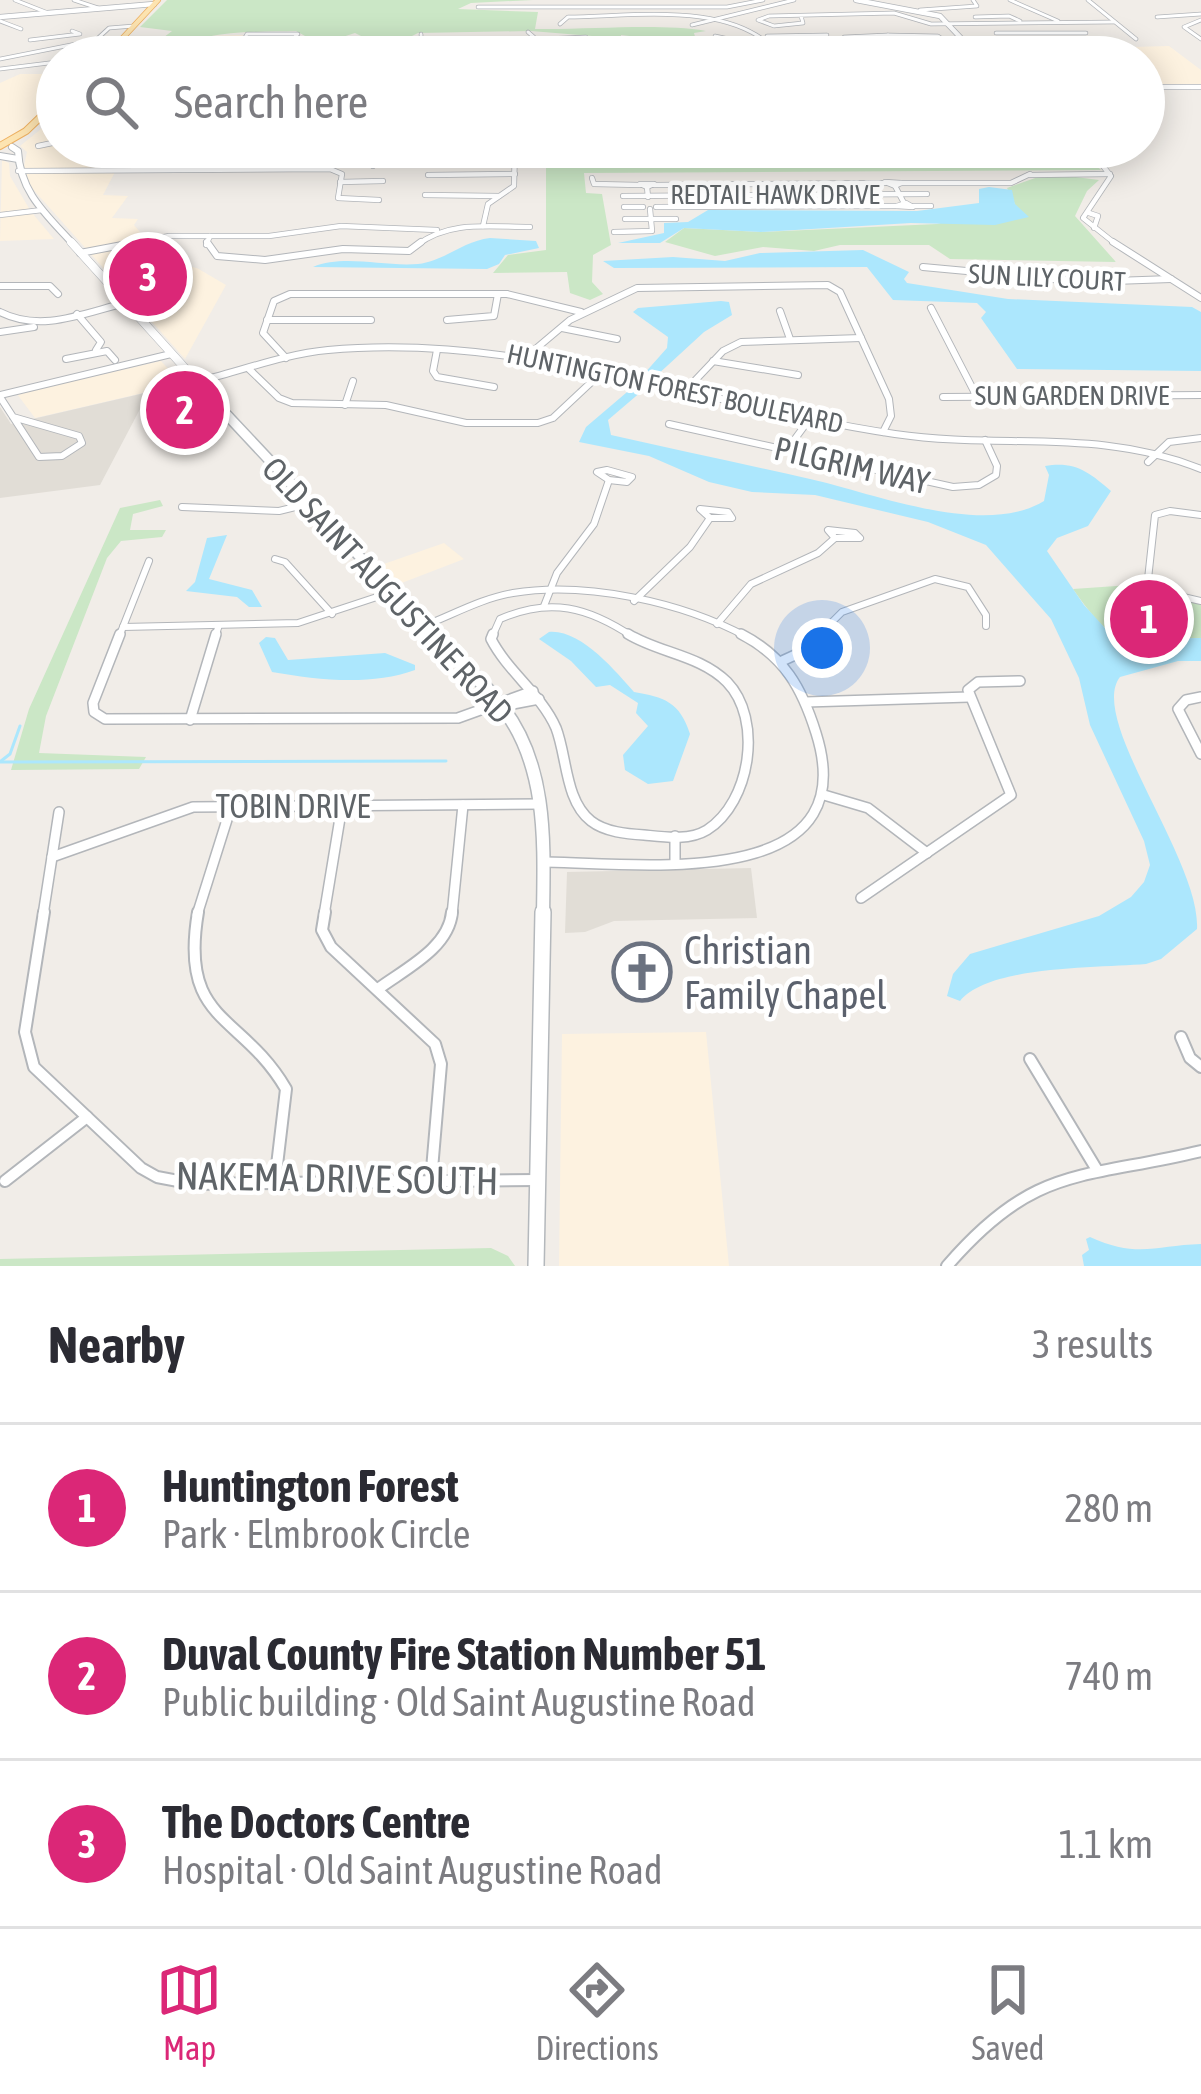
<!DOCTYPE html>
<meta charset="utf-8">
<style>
:root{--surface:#fff;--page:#f2f2f3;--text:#2b2b33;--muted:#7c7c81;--line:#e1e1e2;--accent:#db2777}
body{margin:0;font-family:"Asap Condensed",sans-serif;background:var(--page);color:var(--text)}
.you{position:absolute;left:822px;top:648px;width:42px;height:42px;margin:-30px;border:9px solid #fff;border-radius:50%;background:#1a73e8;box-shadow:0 0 0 18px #1a73e833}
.badge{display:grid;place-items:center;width:78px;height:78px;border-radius:50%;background:var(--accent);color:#fff;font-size:39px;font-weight:700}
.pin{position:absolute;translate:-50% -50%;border:6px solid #fff;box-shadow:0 3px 12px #0006}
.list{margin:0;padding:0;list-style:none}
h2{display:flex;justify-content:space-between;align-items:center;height:156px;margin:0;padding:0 48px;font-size:51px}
h2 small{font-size:39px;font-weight:400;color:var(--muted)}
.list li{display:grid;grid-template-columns:78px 1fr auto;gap:36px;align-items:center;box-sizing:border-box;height:168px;padding:0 48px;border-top:3px solid var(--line)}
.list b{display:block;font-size:45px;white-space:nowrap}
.list p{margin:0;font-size:39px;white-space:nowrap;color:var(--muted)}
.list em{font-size:39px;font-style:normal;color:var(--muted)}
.icon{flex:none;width:66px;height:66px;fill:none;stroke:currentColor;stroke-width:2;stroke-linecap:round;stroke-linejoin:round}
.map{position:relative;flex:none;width:1201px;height:1266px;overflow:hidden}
.search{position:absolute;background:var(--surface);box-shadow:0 6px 30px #0003;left:36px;right:36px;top:36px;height:132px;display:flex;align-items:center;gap:30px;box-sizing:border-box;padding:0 42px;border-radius:66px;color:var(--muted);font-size:45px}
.sheet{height:660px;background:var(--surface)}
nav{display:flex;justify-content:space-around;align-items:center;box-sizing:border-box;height:168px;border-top:3px solid var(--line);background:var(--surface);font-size:33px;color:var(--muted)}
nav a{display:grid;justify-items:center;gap:6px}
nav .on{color:var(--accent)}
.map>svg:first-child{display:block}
.commercial{fill:#fdf2e0}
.education{fill:#e1ddd6}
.green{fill:#cbe7c6}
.water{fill:#ace7fd}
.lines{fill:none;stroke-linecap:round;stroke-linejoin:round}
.stream{stroke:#ace7fd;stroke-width:3}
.minor-far4-casing{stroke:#b3b6ba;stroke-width:4.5}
.minor-far3-casing{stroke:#b3b6ba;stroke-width:6}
.minor-far2-casing{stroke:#b3b6ba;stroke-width:8}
.minor-far1-casing{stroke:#b3b6ba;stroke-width:12}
.minor-casing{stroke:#b3b6ba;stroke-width:14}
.tertiary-far1-casing{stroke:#b3b6ba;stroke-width:6}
.tertiary-casing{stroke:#b3b6ba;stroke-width:8}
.secondary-far4-casing{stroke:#b4b8bc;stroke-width:8}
.secondary-far3-casing{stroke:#b4b8bc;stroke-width:9}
.secondary-far2-casing{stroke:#b4b8bc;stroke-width:12}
.secondary-far1-casing{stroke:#b4b8bc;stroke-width:15}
.secondary-casing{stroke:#b4b8bc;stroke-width:18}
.primary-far1-casing{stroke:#eeb163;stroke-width:6}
.primary-casing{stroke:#eeb163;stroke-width:8}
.minor-far4{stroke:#fff;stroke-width:3}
.minor-far3{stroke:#fff;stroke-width:4.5}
.minor-far2{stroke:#fff;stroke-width:6}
.minor-far1{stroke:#fff;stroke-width:9}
.minor{stroke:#fff;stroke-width:10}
.tertiary-far1{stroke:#fff;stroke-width:4.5}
.tertiary{stroke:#fff;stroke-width:6}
.secondary-far4{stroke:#fff;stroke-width:6}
.secondary-far3{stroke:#fff;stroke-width:8}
.secondary-far2{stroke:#fff;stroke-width:9}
.secondary-far1{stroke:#fff;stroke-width:12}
.secondary{stroke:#fff;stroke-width:15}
.primary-far1{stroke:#fde4b1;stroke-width:4.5}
.primary{stroke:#fde4b1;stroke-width:6}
.labels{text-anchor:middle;stroke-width:9;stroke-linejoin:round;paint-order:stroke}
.far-street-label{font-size:27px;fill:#5f6468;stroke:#fff}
.street-label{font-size:33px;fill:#5f6468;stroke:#fff}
.near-worship-label{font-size:39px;fill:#5b616d;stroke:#fff;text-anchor:start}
.near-street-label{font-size:39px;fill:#5f6468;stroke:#fff}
</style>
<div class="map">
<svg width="1201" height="1266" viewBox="0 0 1201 1266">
<rect width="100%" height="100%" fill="#f1ede8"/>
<g class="commercial">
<path d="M243,35L229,57H114L172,54L183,41L201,36Z"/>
<path d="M1169,46L1201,70V85H1144V57H984L978,51Z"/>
<path d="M57,63V96L23,129L0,143V83L20,74H45Z"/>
<path d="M57,116V147H141L123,171L115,172L103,195L128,196L112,218L138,219L134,225L166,262L197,268L226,285L185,359L137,305L185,293L165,281L123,290L30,186L24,166L27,152L20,146Z"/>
<path d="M2,160L9,163L10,176L30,210L6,216L33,214L54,239L0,241Z"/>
<path d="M161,361L182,384L35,418L17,394Z"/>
<path d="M444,543L464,559L399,584L381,565Z"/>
<path d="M706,1032L729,1266H559L562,1034Z"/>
</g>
<g class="education">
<path d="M149,392L100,485L0,498V407L11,424Z"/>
<path d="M751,868L757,918L614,921L585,932L565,933L567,872Z"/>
</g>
<g class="green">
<path d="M167,0H533L471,3L458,9L538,12L535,29C590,30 658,23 706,31L694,33L697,44L621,35V57H593L592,36L531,31L418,33L410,37V49H390L381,57L368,52L371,49L356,47L373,42L355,33L327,42L332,57H299L303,48L292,46L305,36L296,31C255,32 193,30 173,54L120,53L159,41L172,31L140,27Z"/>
<path d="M1061,147H1077L1101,170L584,173L586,193L602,194L611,245L593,255L592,282L603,294L590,300L570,293L567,272L493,273L508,255L546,250V167L955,166L952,158H1046L1055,165H1078Z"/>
<path d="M1060,175L1099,180L1087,191L1075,216L1116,262L950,259L929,245H840L814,251L763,247L715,256L665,242L684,228L761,232L937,224L1015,204L1007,188L1038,177Z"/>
<path d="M160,500L163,506L133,514L130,530H166L162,537L121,541L107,558L46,716L39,753L146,757L139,769L11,770L29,709L120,508Z"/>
<path d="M1145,584L1167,597L1201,603V638C1125,637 1122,659 1073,589Z"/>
<path d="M491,1248L508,1256L515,1266H0V1259Z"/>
</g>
<g class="water">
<path d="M989,187L1012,190L1015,204L1029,217L995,225L911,223L761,232L684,228L660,243H618L664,233V223L688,222L708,210L917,211L979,203V189Z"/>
<path d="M490,238L536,241L539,248L505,255L499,264L487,269L313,267C344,254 384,267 418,264C445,261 463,241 490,238Z"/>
<path d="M863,250L909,272L904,279L907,283L1008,299L1192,307L1201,312V371L1017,369L981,318L986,312L977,303L893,300L867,267L614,268L603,261L673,257L725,261L760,253Z"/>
<path d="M721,301L729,302L732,315L704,332L655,377L643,375L667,348L668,337L633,312L638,308Z"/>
<path d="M633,387L642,391L608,420L611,435C677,450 744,464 810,479C873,493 984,538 1044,501L1049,475L1045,466C1075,461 1089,472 1111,491L1088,526L1057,538L1047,551L1084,605L1115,639L1201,638V661H1178L1120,677C1087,719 1201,860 1197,929L1161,959L1146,964C1099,968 989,965 960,1001L947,996L953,974L970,954L1099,916L1131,897L1144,882L1150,865L1144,841L1090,725L1079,678L1051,619L986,545L928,522L815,495L752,492L709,482L649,456L579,442L586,427Z"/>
<path d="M227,535L209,579L252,590L262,607H249L237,597L186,591L195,582L207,538Z"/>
<path d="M549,632C581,629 616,672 634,692C664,697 680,702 690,734L673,781L648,784L625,770L623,755L648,726L636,713L638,703L610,685L596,687L571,661L539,639Z"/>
<path d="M266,637L275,638L288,660L385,653L415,665V670C371,686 318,680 272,672L259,643Z"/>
<path d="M1090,1237C1138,1259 1157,1245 1201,1244V1266H1084L1082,1255L1089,1250L1086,1239Z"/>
</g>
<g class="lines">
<g class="stream">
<path d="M372,152L374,147"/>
<path d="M1,761L10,754L20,726"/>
<path d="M0,762L446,761"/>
</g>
<g class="minor-far4-casing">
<g id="minor-far4">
<path d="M15,0L48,13"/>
<path d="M74,0L98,8"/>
<path d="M1010,0L1058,21"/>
<path d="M1088,0L1136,39"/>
<path d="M478,7H727L763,0"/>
<path d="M920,10L977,6L973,0"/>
<path d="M801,16L803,23L774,26L758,20L769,16L894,13L931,24L1114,22"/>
<path d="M975,17L1009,16L1020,21"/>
<path d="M1157,17L1201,14"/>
<path d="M1201,20L1184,27L1201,39"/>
<path d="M0,21L21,29"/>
<path d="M560,24L568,17C631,17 731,0 777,52H837"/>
<path d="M692,25L794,0"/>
<path d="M996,33H1086"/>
<path d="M421,34L422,54C460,57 500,53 536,39L528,32"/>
<path d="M888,35L938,36L962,52H866L844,37Z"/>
<path d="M888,35L897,41H941"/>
<path d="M715,36L729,39L735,53L728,57"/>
<path d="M767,36L827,35"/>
<path d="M30,40L80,34L72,31"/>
<path d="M332,41L357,40"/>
<path d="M351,41L347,51L361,57"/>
<path d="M969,45L1099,44"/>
<path d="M719,47H732"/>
<path d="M640,51L692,50"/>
<path d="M575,55L588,47L586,37L542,39L548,50L582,57"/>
<path d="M234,57L247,34H298L284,47L287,57"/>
<path d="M0,59L96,40L109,28L134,26"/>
<path d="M0,69L57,62"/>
</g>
</g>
<g class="minor-far3-casing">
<g id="minor-far3">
<path d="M38,146L57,142"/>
<path d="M739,147L751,155L780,156"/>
<path d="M952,147L957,155"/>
<path d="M1010,147L1018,155"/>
<path d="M1088,147L1110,175"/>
<path d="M651,152L658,154H649Z"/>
<path d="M583,153L590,154H580Z"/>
<path d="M784,153L788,155H778Z"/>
<path d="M428,155L515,158"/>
<path d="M373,166L378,147"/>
<path d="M150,169L199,156L213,147"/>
<path d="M18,171L330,169L342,174L338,198L379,200"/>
<path d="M428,175L515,174"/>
<path d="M1029,175L1110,174"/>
<path d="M1111,176L1083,218L1117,245"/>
<path d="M592,178L594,184L640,185"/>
<path d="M340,182L383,181"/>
<path d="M885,182L901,183L895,186Z"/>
<path d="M901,183H1011L1030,174"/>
<path d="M640,184H654L647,187Z"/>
<path d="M654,185L885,183"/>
<path d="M895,186L904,203"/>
<path d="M647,187L648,197"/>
<path d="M425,195L499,196"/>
<path d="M623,196L927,194"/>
<path d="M906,203L913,207L897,206Z"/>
<path d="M913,206H931"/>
<path d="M624,207H643"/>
<path d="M656,207L897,206"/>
<path d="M1089,213L1098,216L1094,228"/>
<path d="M625,219H676"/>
<path d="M483,226L488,204L514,186L515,147"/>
<path d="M614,232L652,231L650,209"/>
<path d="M123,245L169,236H269L341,226L437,230"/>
<path d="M206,245L210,236"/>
<path d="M417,245C450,220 490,227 530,227"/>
</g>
</g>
<g class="minor-far2-casing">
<g id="minor-far2">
<path d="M207,242L217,256L265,260L343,249L409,251L421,242"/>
<path d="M1113,242L1201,298"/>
<path d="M80,253L138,242"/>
<path d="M923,267L1085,282L1171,279"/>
<path d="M0,286H50L58,294"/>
<path d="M931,308L977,397"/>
<path d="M780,311L790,339"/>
<path d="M0,312C41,333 84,313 125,303"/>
<path d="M77,314L101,342L96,350"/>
<path d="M267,320H371"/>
<path d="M447,320L494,316L498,294"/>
<path d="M562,328L617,339"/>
<path d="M0,332L34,327"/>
<path d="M437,350L433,371L437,377L494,387"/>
<path d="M526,357L570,320L637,288L828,285L840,292L889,399L891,416L883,432"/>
<path d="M286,358L263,333L274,301L290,294H507L581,312"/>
<path d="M66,359L107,351L115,360"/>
<path d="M713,361L798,375"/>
<path d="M249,369L279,398L292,403L386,405L466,423H538L553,418L601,373"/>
<path d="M195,382C238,372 284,354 328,350C522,332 706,406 895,434C1002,450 1097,427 1201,469"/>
<path d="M686,390L723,351L741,342L861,338"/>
<path d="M0,397L39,457L62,456L82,443L79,436L13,417"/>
<path d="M943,397L1201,395"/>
<path d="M345,405L353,381"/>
<path d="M669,424L953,487L979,485L996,475L997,466L985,440"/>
<path d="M786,451L811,417"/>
<path d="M1148,462L1169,442L1201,438"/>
<path d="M607,470L632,477L627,482L609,480L597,472Z"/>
<path d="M182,507L279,511L308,504"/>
<path d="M700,509L728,512L732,518H710Z"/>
<path d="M1201,515L1170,511L1155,515L1148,579L1162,592L1201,601"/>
<path d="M828,530L855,533L860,538H835Z"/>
<path d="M275,559L285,562L332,614"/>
<path d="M634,601L690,547L710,518"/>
<path d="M544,606L557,573L594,524L609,480"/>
<path d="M717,624L751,584L818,553L835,538"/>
<path d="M426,625C454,614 483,598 513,593C586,581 682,602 747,637"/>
<path d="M123,627L298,623L392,592"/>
<path d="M119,637L149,561"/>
<path d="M215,637L219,625"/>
<path d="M492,637L500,619C550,597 588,607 633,637"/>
<path d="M817,637L842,612L935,579L968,587L986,615V626"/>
</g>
</g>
<g class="minor-far1-casing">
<g id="minor-far1">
<path d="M120,634L93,703L94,712L105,719L458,718L533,691"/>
<path d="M493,634L491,639C508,672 541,694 556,728C567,756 565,801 591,821C605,832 627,834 644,835C664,837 689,841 707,830C751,802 763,719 727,682C700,655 659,653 628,634"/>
<path d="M782,661L808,649L819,634"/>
<path d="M1201,697L1186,700L1178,709L1201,754"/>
<path d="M806,702L969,697"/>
<path d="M503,706L539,699"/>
<path d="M190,720L216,634"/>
<path d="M824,795L868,808L927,853"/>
<path d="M675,836V860"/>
<path d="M52,857L193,807L540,804"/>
<path d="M544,862C637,863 867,894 816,733C802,688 784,656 741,634"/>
<path d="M861,898L1011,795L968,690L978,682L1020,681"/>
<path d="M43,915L59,812"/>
<path d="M197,915L231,807"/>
<path d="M324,915L342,806"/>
<path d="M452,915L463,805"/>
</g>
</g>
<g class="minor-casing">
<g id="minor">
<path d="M44,912L25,1032L34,1067L141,1168L157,1177L194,1184L537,1180"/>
<path d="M198,912C179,1024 241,1012 286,1089L275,1182"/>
<path d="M325,912L322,930L331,947L435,1044L441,1064L431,1181"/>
<path d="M378,989C405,969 449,948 452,912"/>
<path d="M1181,1037L1190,1058L1201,1067"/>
<path d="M1030,1059L1097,1170"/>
<path d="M5,1181L87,1117"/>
<path d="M947,1266C1035,1164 1081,1180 1201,1151"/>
</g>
</g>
<g class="tertiary-far1-casing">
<g id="tertiary-far1">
<path d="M856,0L940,16L979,57"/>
<path d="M0,17L154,4"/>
<path d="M1144,87H1201"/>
<path d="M0,215L42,210"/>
</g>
</g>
<g class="tertiary-casing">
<path id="tertiary" d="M0,395L171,354"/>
</g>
<g class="secondary-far4-casing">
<g id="secondary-far4">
<path d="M12,147L18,151C20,193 47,215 74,245"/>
<path d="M0,156L18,159"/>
</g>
</g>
<g class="secondary-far3-casing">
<path id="secondary-far3" d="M71,242L230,418"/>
</g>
<g class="secondary-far2-casing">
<path id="secondary-far2" d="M227,415L435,637"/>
</g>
<g class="secondary-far1-casing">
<path id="secondary-far1" d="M432,634C456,658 483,681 503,708C548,767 544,844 543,915"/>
</g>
<g class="secondary-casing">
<path id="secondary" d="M536,1266L543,912"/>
</g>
<g class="primary-far1-casing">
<g id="primary-far1">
<path d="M105,57L158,0"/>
<path d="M49,109L57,101"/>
</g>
</g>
<g class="primary-casing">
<path id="primary" d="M0,146L26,131L52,106"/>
</g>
<use href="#minor-far4" class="minor-far4"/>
<use href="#minor-far3" class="minor-far3"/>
<use href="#minor-far2" class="minor-far2"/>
<use href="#minor-far1" class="minor-far1"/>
<use href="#minor" class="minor"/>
<use href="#tertiary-far1" class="tertiary-far1"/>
<use href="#tertiary" class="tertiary"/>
<use href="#secondary-far4" class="secondary-far4"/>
<use href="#secondary-far3" class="secondary-far3"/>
<use href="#secondary-far2" class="secondary-far2"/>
<use href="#secondary-far1" class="secondary-far1"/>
<use href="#secondary" class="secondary"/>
<use href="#primary-far1" class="primary-far1"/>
<use href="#primary" class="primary"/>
</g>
<defs>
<g id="church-ring" transform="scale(3)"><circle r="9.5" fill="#fff" stroke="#6b7280" stroke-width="1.5"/><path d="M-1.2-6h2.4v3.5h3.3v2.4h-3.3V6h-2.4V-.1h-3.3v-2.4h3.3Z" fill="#6b7280"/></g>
</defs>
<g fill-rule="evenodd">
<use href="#church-ring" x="642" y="972"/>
</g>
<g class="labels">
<g class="far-street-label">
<text x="775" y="204">REDTAIL HAWK DRIVE</text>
<text transform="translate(1047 278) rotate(3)" y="9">SUN LILY COURT</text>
<text transform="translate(675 389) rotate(12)" y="9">HUNTINGTON FOREST BOULEVARD</text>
<text x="1072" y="405">SUN GARDEN DRIVE</text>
</g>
<g class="street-label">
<text transform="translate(852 465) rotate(13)" y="12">PILGRIM WAY</text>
<text transform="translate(388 590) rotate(47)" y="12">OLD SAINT AUGUSTINE ROAD</text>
<text x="293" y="818">TOBIN DRIVE</text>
</g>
<g class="near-worship-label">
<text x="684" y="964">Christian<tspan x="684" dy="45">Family Chapel</tspan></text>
</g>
<g class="near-street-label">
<text transform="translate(337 1178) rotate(1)" y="14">NAKEMA DRIVE SOUTH</text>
</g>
</g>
</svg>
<div class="you"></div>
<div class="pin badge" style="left:1149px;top:619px">1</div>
<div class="pin badge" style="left:185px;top:410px">2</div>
<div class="pin badge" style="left:148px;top:277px">3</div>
<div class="search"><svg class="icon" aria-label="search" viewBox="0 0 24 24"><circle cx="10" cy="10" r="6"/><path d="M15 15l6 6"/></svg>Search here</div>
</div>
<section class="sheet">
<h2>Nearby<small>3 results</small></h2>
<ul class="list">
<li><span class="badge">1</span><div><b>Huntington Forest</b><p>Park · Elmbrook Circle</p></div><em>280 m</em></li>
<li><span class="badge">2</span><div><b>Duval County Fire Station Number 51</b><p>Public building · Old Saint Augustine Road</p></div><em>740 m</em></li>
<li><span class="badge">3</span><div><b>The Doctors Centre</b><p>Hospital · Old Saint Augustine Road</p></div><em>1.1 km</em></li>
</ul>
</section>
<nav>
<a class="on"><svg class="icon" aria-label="map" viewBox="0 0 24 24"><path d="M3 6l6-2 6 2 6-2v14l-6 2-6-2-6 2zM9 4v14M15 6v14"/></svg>Map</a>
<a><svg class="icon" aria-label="directions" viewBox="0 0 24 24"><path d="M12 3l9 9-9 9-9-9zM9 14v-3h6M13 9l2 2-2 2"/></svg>Directions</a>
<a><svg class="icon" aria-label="saved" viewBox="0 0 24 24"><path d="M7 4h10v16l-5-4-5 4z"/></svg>Saved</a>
</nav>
